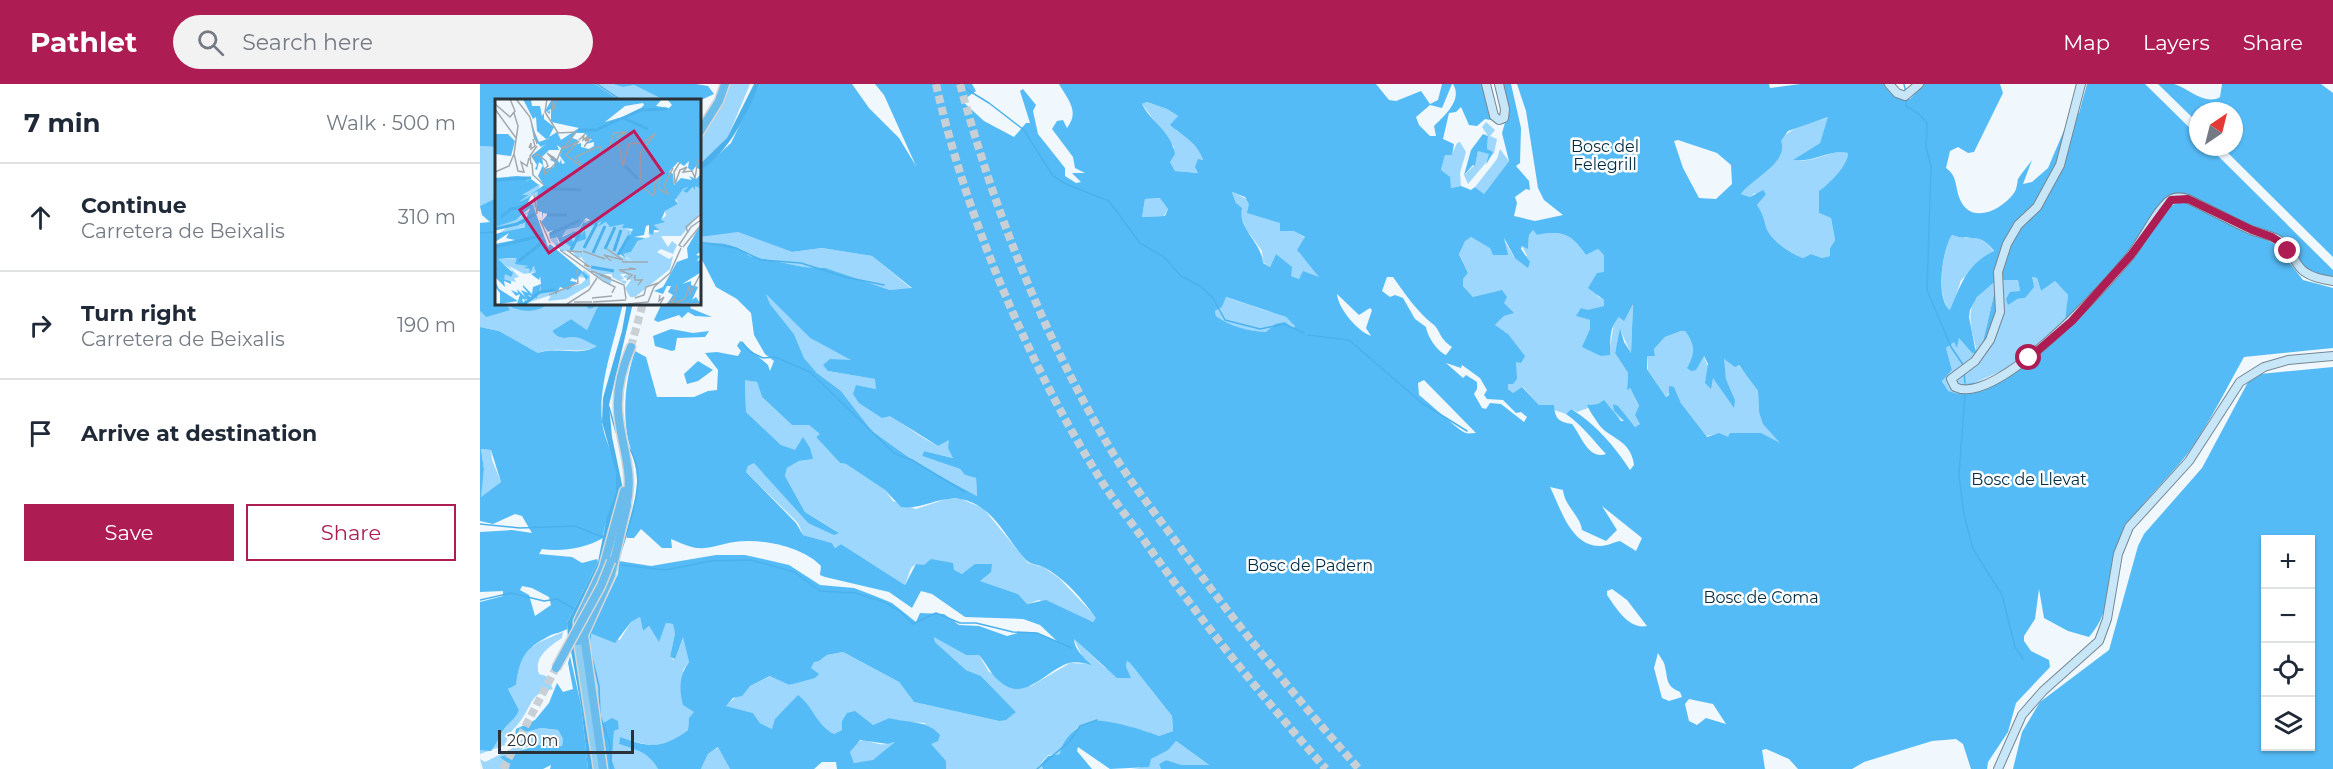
<!DOCTYPE html>
<meta charset="utf-8">
<style>
:root{--surface:#fff;--page:#f2f2f3;--text:#1f2937;--muted:#747a83;--line:#e0e1e3;--accent:#ad1c52}
body{margin:0;font-family:Montserrat,sans-serif;background:var(--page);color:var(--text)}
.controls{position:absolute;right:18px;bottom:18px;display:grid;overflow:hidden;border-radius:0px;box-shadow:0 2px 4px #0004}
.controls button{width:54px;height:54px;display:grid;place-items:center;padding:0;border:0;border-bottom:2px solid var(--line);background:var(--surface);color:var(--text);font:30px sans-serif}
.compass{position:absolute;left:1709px;top:18px;width:54px;height:54px;border-radius:50%;background:var(--surface);box-shadow:0 2px 4px #0004;rotate:35deg}
.scale{position:absolute;left:18px;bottom:15px;width:136px;box-sizing:border-box;padding-left:6px;border:3px solid #2a3237;border-top:0;font-size:16px;line-height:21px;white-space:nowrap;color:#2a3237;-webkit-text-stroke:4px #fff;paint-order:stroke}
.stop{position:absolute;width:18px;height:18px;margin:-14px;border:4px solid #ad1c52;border-radius:50%;background:#fff}
.stop.end{background:#ad1c52;border-color:#fff;box-shadow:0 2px 6px #0008}
.list{margin:0;padding:0;list-style:none}
h2{display:flex;justify-content:space-between;align-items:center;height:78px;margin:0;padding:0 24px;font-size:26px}
h2 small{font-size:20px;font-weight:400;color:var(--muted)}
.list li{display:grid;grid-template-columns:39px 1fr auto;gap:18px;align-items:center;box-sizing:border-box;height:108px;padding:0 24px;border-top:2px solid var(--line)}
.list b{display:block;font-size:22px;white-space:nowrap}
.list p{margin:0;font-size:20px;white-space:nowrap;color:var(--muted)}
.list em{font-size:20px;font-style:normal;color:var(--muted)}
.actions{display:flex;gap:12px;padding:18px 24px}
.actions a{flex:1;padding:14px 0;border:2px solid var(--accent);border-radius:0px;text-align:center;font-size:21px;color:var(--accent)}
.actions .main{background:var(--accent);color:#fff}
.icon{flex:none;width:33px;height:33px;fill:none;stroke:currentColor;stroke-width:2;stroke-linecap:round;stroke-linejoin:round}
.map{position:relative;flex:none;width:1853px;height:685px;overflow:hidden}
header{display:flex;align-items:center;gap:36px;box-sizing:border-box;height:84px;padding:0 30px;background:var(--accent);color:#fff}
header strong{font-size:28px}
nav{display:flex;gap:33px;margin-inline-start:auto;font-size:21px}
.search{width:420px;height:54px;background:var(--page);display:flex;align-items:center;gap:15px;box-sizing:border-box;padding:0 21px;border-radius:33px;color:var(--muted);font-size:22px}
main{display:flex}
aside{flex:1;background:var(--surface)}
.map>svg:first-child{display:block}
.green{fill:#9ed7fd}
.forest{fill:#55bbf6;fill-rule:evenodd}
.water{fill:#4ab1ec}
.lines{fill:none;stroke-linecap:round;stroke-linejoin:round}
.stream{stroke:#4ab1ec;stroke-width:1.5}
.primary-tunnel{stroke:#c8d0d6;stroke-width:8;stroke-dasharray:8 4;stroke-linecap:butt}
.trunk-tunnel{stroke:#c8d0d6;stroke-width:8;stroke-dasharray:8 4;stroke-linecap:butt}
.secondary-casing{stroke:#758793;stroke-width:10}
.primary-casing{stroke:#d4d6d7;stroke-width:11}
.trunk-casing{stroke:#d4d6d7;stroke-width:11}
.secondary{stroke:#c7e6f8;stroke-width:8}
.primary{stroke:#8fcdf1;stroke-width:8}
.trunk{stroke:#6abcec;stroke-width:8}
.trunk-bridge-casing{stroke:#d4d6d7;stroke-width:11;stroke-linecap:butt}
.trunk-bridge{stroke:#6abcec;stroke-width:8}
.route{stroke:#ad1c52;stroke-width:8}
.labels{text-anchor:middle;stroke-width:5;stroke-linejoin:round;paint-order:stroke}
.park-label{font-size:16px;fill:#002d45;stroke:#fff}
.inset-river{fill:none;stroke:#4ab1ec;stroke-width:3}
.inset-road{fill:none;stroke:#a1a9ae;stroke-width:1.5}
.view{fill:#c2185b;fill-opacity:0.15;stroke:#c2185b;stroke-width:3}
.inset-edge{fill:none;stroke:#2a3237;stroke-width:3}
</style>
<header>
<strong>Pathlet</strong>
<div class="search"><svg class="icon" aria-label="search" viewBox="0 0 24 24"><circle cx="10" cy="10" r="6"/><path d="M15 15l6 6"/></svg>Search here</div>
<nav><a>Map</a><a>Layers</a><a>Share</a></nav>
</header>
<main>
<aside>
<h2>7 min<small>Walk · 500 m</small></h2>
<ul class="list">
<li><svg class="icon" aria-label="ahead" viewBox="0 0 24 24"><path d="M12 20V5M6 11l6-6 6 6"/></svg><div><b>Continue</b><p>Carretera de Beixalis</p></div><em>310 m</em></li>
<li><svg class="icon" aria-label="right" viewBox="0 0 24 24"><path d="M7 20v-9h11M14 6l5 5-5 5"/></svg><div><b>Turn right</b><p>Carretera de Beixalis</p></div><em>190 m</em></li>
<li><svg class="icon" aria-label="arrive" viewBox="0 0 24 24"><path d="M6 21V4h12l-3 4 3 4H6"/></svg><div><b>Arrive at destination</b></div></li>
</ul>
<div class="actions"><a class="main">Save</a><a>Share</a></div>
</aside>
<div class="map">
<svg width="1853" height="685" viewBox="0 0 1853 685">
<rect width="100%" height="100%" fill="#f0f8fe"/>
<g class="green">
<path d="M115,0H137L143,3L154,1L184,16H139Z"/>
<path d="M250,0H270L247,55L219,81V57L237,29Z"/>
<path d="M667,18L687,25L699,33L696,46L713,57L723,72L719,89L695,87L690,78L694,63L662,20Z"/>
<path d="M1349,33L1340,59L1314,76C1333,80 1350,65 1368,69C1368,81 1349,100 1339,107V129L1351,134L1355,156L1350,164V172L1342,174L1331,170L1323,174C1311,170 1290,156 1286,143C1284,134 1282,128 1277,121L1281,116L1275,109L1270,113L1261,110C1268,100 1280,92 1289,85C1297,78 1297,68 1300,59C1306,43 1334,38 1349,33Z"/>
<path d="M1006,38L1015,46L1010,52L1017,55L1014,69L988,100L984,91L995,81L998,67L1013,69L1007,65L1008,52L1002,43Z"/>
<path d="M980,58L986,68L980,89L981,102L971,104L961,86L965,71L972,70L977,59Z"/>
<path d="M0,62L16,63V114L0,122Z"/>
<path d="M1020,65L1029,77L1004,110L995,103L1017,75Z"/>
<path d="M752,108C769,114 784,129 800,139L801,147L814,146L825,154L819,169L833,184L840,194L823,188L819,195L811,192L796,170L790,183L783,178L782,167L766,145Z"/>
<path d="M681,114L688,125L684,132L662,133L665,115Z"/>
<path d="M1053,146L1057,151C1083,146 1091,150 1106,171L1118,165L1125,171L1124,189L1117,212L1124,216V222L1097,232L1110,236V245L1103,262L1109,265L1130,264L1134,238L1140,232H1145L1153,219L1151,270L1140,245L1135,269L1148,289L1147,305L1150,304L1159,323L1160,340L1155,343L1134,320V327L1145,338L1118,320L1108,321V324L1097,328L1091,325L1086,330L1074,326L1073,321H1059L1043,303L1033,309L1028,305L1027,249L1014,242L1024,232L1033,229L1004,213H993L983,202V195L988,189L979,169L985,156L991,153L1027,171L1023,154L1034,173L1047,172L1042,162L1048,164L1049,151Z"/>
<path d="M247,147L258,148L312,168L342,164L392,172L432,205L410,206L346,184L324,183L269,172C257,157 237,160 219,160V153Z"/>
<path d="M1472,151C1490,158 1500,147 1514,168L1481,196L1471,227C1455,215 1462,166 1472,151Z"/>
<path d="M1551,193L1557,194L1561,207L1575,197L1588,211L1586,238L1528,284L1490,301L1478,311L1467,307L1462,296L1472,286L1466,264L1474,257L1477,263L1479,253L1492,269L1496,264C1488,233 1485,219 1513,198L1516,202L1503,258L1517,206L1523,196H1538L1540,207L1537,215L1545,214Z"/>
<path d="M285,208L330,254L374,277L348,287L396,295V305L376,301C402,324 427,346 458,362L469,355L474,374L444,367L442,372L480,385L485,391L496,394L497,412L438,380L392,347L361,307L337,289L324,274L314,250L290,220Z"/>
<path d="M745,213L806,233L815,241L813,244L795,240L787,248C769,248 751,243 736,232L735,227L742,223Z"/>
<path d="M73,219H104L109,224L119,221L107,246L91,235L72,247C82,259 88,251 99,254C105,256 112,260 118,262C98,272 78,261 58,269L19,247L0,243V227L6,233L26,220L63,224Z"/>
<path d="M1201,247H1205L1213,258L1216,286L1223,271L1233,294L1255,316L1246,295L1243,275L1258,281L1267,291L1278,307L1279,328L1302,361L1271,349H1252L1248,354L1237,350L1226,352L1201,319L1194,303L1186,313L1168,286L1167,272H1175L1174,265L1185,253Z"/>
<path d="M265,295L277,298L282,313L312,341H329L341,350L336,353L360,379L366,380L405,406L413,417L436,425L466,415H481L503,424L548,479L563,483L579,494L617,534L613,538L559,516L547,520L538,510L499,497L510,488L483,490L436,480L431,484L425,501L361,460L355,464L352,459L323,451L318,439L266,388L268,382L274,378L328,439L358,448L325,428L305,392L307,384L319,377L333,375L301,361L266,328Z"/>
<path d="M1,365L11,366L12,376L21,398L0,414L4,385Z"/>
<path d="M160,533L163,547L169,542L179,557L186,539L194,540L195,549L190,573L194,576L203,551L209,578L203,586L214,628L209,635L208,646C179,667 173,662 140,654L139,660C157,666 168,668 178,685H135L132,676L134,647L139,645L138,637L128,636L121,640L107,559L110,549L140,556L151,538Z"/>
<path d="M83,548L82,554C70,562 53,573 59,590L66,592L73,605C51,610 54,616 43,633C36,645 30,645 25,661L0,670V666H11C17,660 19,652 24,645C29,638 36,635 39,626L28,605L36,601C41,563 50,562 83,548Z"/>
<path d="M454,552L486,571H499L509,588L551,602L590,579L611,580L602,572L593,554L625,584L646,583L647,577L650,579L692,632L693,647L679,652C666,646 652,644 638,641C606,635 594,637 581,670L568,671L561,679L563,685H384L392,677L374,679L370,668C382,646 390,663 408,660C420,658 436,645 446,639L424,638L409,634L393,641L383,636L354,650L343,645L335,632L292,645L280,639L273,629L245,622L270,602L291,592L309,601L321,597L334,577H339L347,571L363,568L419,598L434,618L519,637L536,628L501,592L486,586L455,558Z"/>
<path d="M61,644L78,646L83,655L82,662L69,659L43,664L29,685H3L0,675L5,678L35,663L44,653L43,649Z"/>
<path d="M696,657L730,682L702,681L686,676L679,680L681,685H651L659,684Z"/>
<path d="M239,663L250,685H221L228,670Z"/>
</g>
<g class="forest">
<path d="M0,0H115L139,16H16V63L0,62Z"/>
<path d="M134,0H216L228,2L234,10L219,17L184,16L154,1L143,3Z"/>
<path d="M280,0H372L389,24L419,54L436,82L404,11L395,0H492L496,7L482,17L504,37L534,53L546,39H550L540,7L543,5L556,21L553,27L558,50L585,84V92L596,99L601,98L592,89H605L595,84L593,73L572,45L577,37L583,36L587,44C600,27 588,16 579,0H896L909,16L916,17L941,7L950,20L958,16L962,0H972L962,24L950,21L936,33L939,41L950,52H956L954,42C964,32 983,16 973,0H1003L1010,20L1011,36L1005,35L997,42L989,41L981,23L976,28L969,29L963,55L974,60L972,71H965L961,86L970,93L971,104L981,102L991,106L995,103L1004,110L1029,77L1022,49L1029,25L1023,0H1031L1041,44L1040,79L1036,82L1049,97L1050,106L1046,105L1035,113L1037,119L1034,132L1055,137L1083,131L1064,116L1058,104L1046,27L1037,0H1289L1290,4L1320,0H1405L1422,16L1430,15L1444,0H1520L1523,9L1494,68L1488,69L1478,63L1470,67L1466,84C1477,92 1475,100 1479,113C1489,142 1521,127 1534,109C1537,105 1537,99 1538,95C1542,88 1548,82 1552,76L1543,100L1552,98L1568,84L1591,30L1599,29L1607,0H1665L1718,52V63H1729L1853,186V194L1836,191L1821,183L1799,155L1704,111L1685,117L1671,146L1687,123L1703,117L1795,160L1823,196L1853,204V264L1764,273C1747,303 1731,336 1711,365C1688,397 1654,422 1639,459C1625,492 1635,524 1609,553L1588,547L1564,534L1559,505L1555,535L1544,552V557L1551,567L1569,576L1570,583L1536,619L1528,648L1508,678L1507,685H1491L1483,660L1476,655L1452,657L1384,678L1372,685H1318L1309,675L1286,665L1282,666L1285,685H681L679,680L686,676L702,681H729L696,657L688,666L671,675L669,683L630,685L598,663L597,667L612,685H563L561,680L568,672L580,670C582,654 600,639 615,637C626,635 668,647 679,652L693,647L692,632L650,579L647,577L646,583L651,594H637L594,555C594,565 604,574 612,581C605,579 596,577 589,579C568,585 546,617 523,600C511,592 508,581 499,571H486L454,553L455,558L486,586L501,592L536,628L526,636L519,637L434,618L419,598L363,568L347,571L339,577L334,578L331,584L339,590L335,594L309,601L290,592L270,602L262,612L253,614L246,622L273,629L280,639L292,645L295,635L318,611C333,622 336,641 354,650L362,646V637L367,629L375,627L393,641L409,634C427,639 448,636 460,651L458,657L451,660L466,677V685H357L356,678H342L334,685H250L238,663L228,670L221,685H178C168,668 157,666 139,660L140,653C170,664 182,665 208,646L209,634L214,628L203,621C199,605 199,592 209,578L203,553L195,575L190,573L195,549L193,540L186,539L179,558L169,542L163,547L160,533L151,538L135,559L110,549L138,490L139,477L171,482L236,471H265L309,481L340,501L374,504L395,512L412,519L436,538L440,529L464,530L479,541L499,542L527,552L542,548L557,549L578,558L560,541L543,535L485,533L452,510L441,507L432,524L409,508L345,493L340,491L341,482C322,462 281,454 254,458C241,460 230,465 217,464C208,463 199,458 191,455L192,464H182L161,445L154,454H147L146,449C150,433 156,416 157,399C158,382 150,367 147,350C143,321 146,294 155,267L166,273L177,313H214L228,307L237,306L238,286L225,269L237,268L258,272L261,267L257,262L260,257L288,281L290,287L294,277L285,270L274,251L271,229L257,215L236,203L219,170V159C236,158 258,159 269,172L324,183L346,184L410,206L432,204L392,172L342,164L312,168L258,148L219,153V88L251,59ZM667,18L687,25L698,32L690,41C703,52 718,59 723,76L718,75L715,83L718,89L695,87L690,78L695,70C691,47 670,37 662,20ZM1348,33L1340,59L1313,76C1333,79 1350,65 1368,69C1368,81 1349,100 1339,107V129L1351,134L1355,156L1350,164V172L1342,174L1331,170L1323,174C1311,170 1290,156 1286,143C1284,134 1282,128 1277,121L1286,110L1283,106L1270,113L1261,110C1272,94 1309,79 1301,57L1308,47ZM1198,56L1237,69L1251,81L1252,100L1236,115L1219,114L1203,84L1194,57ZM752,108L765,113L769,120L767,129L800,139V147H814L825,153L817,166L839,193L823,187L819,195L811,192L812,183L796,170L790,183L783,179C782,159 757,144 762,124L756,119ZM680,114L688,125L685,132L662,133L665,115ZM1053,146L1057,151C1083,146 1091,150 1106,171L1118,165L1124,171V188L1117,189L1108,204L1124,216V222L1108,226L1101,224L1096,232L1110,236V245L1102,263L1121,272L1130,271C1131,257 1128,245 1139,233L1144,237L1153,220L1151,269L1144,258L1140,244L1135,269L1148,289L1147,306L1150,304L1159,322L1155,331L1160,340L1155,343L1138,322L1133,320L1134,327L1144,337H1141L1124,316L1118,320L1107,321C1110,328 1116,336 1120,342C1131,355 1151,356 1154,381L1150,386C1135,363 1115,339 1091,325L1086,330C1102,341 1113,356 1126,370C1108,376 1101,351 1092,340C1078,338 1075,334 1074,321H1059L1042,303L1033,309L1028,305V300H1033L1037,295L1036,278L1041,279L1045,272L1028,250L1015,241L1024,232L1034,229L1024,219L1027,213L1022,206L993,213L983,202V195L988,189L979,170L985,157L991,153L1010,164L1013,171H1028L1024,154L1035,174L1048,184L1050,178L1041,165L1042,162L1048,165L1049,151ZM1472,151C1490,158 1499,147 1514,167C1487,180 1481,200 1470,226C1455,215 1462,166 1472,151ZM907,193H913C926,211 937,228 954,241C961,248 959,254 972,263L966,271C957,267 947,252 946,243L935,235L923,214L915,211L910,213L902,207ZM1552,193L1557,194L1561,207L1575,197L1588,211L1585,238C1554,261 1519,303 1477,300L1478,310L1468,307L1462,297L1472,286L1466,264L1474,258L1477,264L1479,254L1492,269H1496L1489,233L1490,226L1497,213L1513,199L1516,202L1503,258L1505,259L1518,229L1517,206L1523,196H1538L1540,207L1530,208L1526,215L1528,221L1537,215L1545,214L1554,203ZM286,210L330,254L371,276L350,275L343,281L348,287L395,295L396,305L376,301L373,310L379,319L402,334L410,332L458,362L469,356L468,364L473,374L444,367L442,372L480,385L485,391L496,394L497,412L438,380L392,347L361,307L337,289L324,274L314,250L290,220ZM857,210L879,231L890,224L892,226L886,244L891,252C877,247 858,224 857,210ZM746,213L806,233L815,242L813,244L805,238L795,240L786,248C769,247 751,243 736,232L735,227L742,223ZM1201,247H1205C1215,260 1216,269 1207,284L1211,287L1216,286L1224,272L1228,280L1225,299L1231,305L1233,294L1254,324L1255,316L1246,295L1244,275L1255,283L1259,281L1278,307L1279,328L1283,340L1300,359L1281,349H1250L1248,353L1239,349L1227,353L1201,319L1194,303L1189,302V311L1186,313L1167,285V272H1175L1174,265L1185,253ZM966,279L981,284L982,281L1000,294L1007,306L1004,311L1007,315L1023,316L1036,329L1041,328L1047,333L1044,338L1021,320L1010,319L1006,325L1002,324L994,310L997,305V298L986,291L983,294ZM265,296L277,298L282,313L312,341H329L340,350L336,353L360,379L366,380L405,406L421,423C443,426 458,412 480,415C513,420 526,455 546,476C551,481 557,480 563,483C584,493 603,516 616,534L613,538L566,516L547,520L538,510L500,497L511,488L512,480H495L482,490L474,486L473,479L451,475L444,481L436,480L425,501L361,460L355,464L352,459L323,451L316,439L266,388L268,382L274,379L328,439L354,451L359,449L325,428L305,392L307,384L319,377L333,375L330,364L323,353L315,366L301,361L266,328ZM944,296L996,349C992,349 988,350 986,349C980,348 947,317 939,311L938,299ZM1070,403L1083,406C1085,423 1100,431 1102,446L1126,457L1137,446L1122,422L1162,454L1156,467L1140,457C1134,458 1127,462 1121,462C1091,463 1081,425 1070,403ZM1132,505L1147,516L1167,542C1149,546 1136,524 1127,511V507ZM1178,569C1180,573 1185,579 1185,583C1188,596 1186,602 1200,608L1202,613L1189,617L1182,614L1174,584ZM1209,615L1233,620L1246,640L1226,634L1217,641L1209,637L1205,620ZM380,656L408,660L415,658L393,676L374,679L370,668Z"/>
<path d="M1678,0C1683,0 1689,0 1694,0C1708,4 1725,22 1740,13L1742,0H1841L1853,9V173L1742,63H1754V27H1718V39Z"/>
<path d="M1003,50L1008,52L1007,65L1013,68L1006,81L1009,70L998,67L995,82L993,81L984,91L991,66Z"/>
<path d="M16,114V219H73C55,228 45,230 27,221L30,226L6,233L0,227V139L10,138L2,131L0,122Z"/>
<path d="M104,219H143C135,256 118,300 122,337C124,359 139,378 138,400C137,418 124,435 123,454C106,464 82,468 62,465L59,470L92,473L102,479L117,475L118,478L87,539V545C81,549 74,549 69,552C44,565 40,574 36,601L28,605L39,626C36,635 29,638 24,645C19,652 17,660 11,667L0,666V518L23,512V507L0,508V448L32,446L52,449L42,432L35,430L13,440L0,437V243L19,247L58,269C77,262 99,273 117,262C111,260 105,256 99,254C87,251 82,259 72,247L91,235L107,246L118,222L109,225ZM1,365L11,366L21,398L1,413L4,385ZM42,502L52,504L69,513L71,521L55,532L49,511L40,506Z"/>
<path d="M182,219H213L210,224L232,233L215,232L208,228L202,234L199,231L178,238L174,236Z"/>
<path d="M191,245L213,249L229,247L225,253L197,254L195,266L192,267L175,262L173,252Z"/>
<path d="M218,277L233,286L218,297L207,300L204,290Z"/>
<path d="M1853,283V685H1533L1542,648L1560,618L1629,566L1658,462L1664,450L1722,384L1768,298L1780,290ZM1786,455H1830V662H1786Z"/>
<path d="M90,572L101,621L108,685H70L71,681L63,685H29L30,681L20,673L58,661L82,662L83,655L78,646L61,644L35,651L36,645L55,636L69,619L77,599L83,608L93,605L88,579Z"/>
<path d="M132,634L138,637L139,645L134,647L132,676L135,685H124L121,640Z"/>
</g>
<g class="water">
<path d="M274,0H280C264,35 251,65 219,88V81L247,54Z"/>
<path d="M147,219H153L129,321L132,353L143,405L130,440L127,464L88,555L87,539L118,478L127,432L136,409V388L122,338L123,314L142,247Z"/>
<path d="M95,559L115,685H108L101,621L91,567Z"/>
</g>
<g class="lines">
<g class="stream">
<path d="M117,0L141,16"/>
<path d="M478,0L509,19L544,46L573,92L588,101L629,117L660,159L684,173L701,192L720,202L733,214L745,236L780,245L804,240L824,249"/>
<path d="M1424,0L1426,9"/>
<path d="M1426,14V22L1439,30L1447,39L1446,63L1451,82L1447,206L1471,263L1484,282"/>
<path d="M0,149L16,148"/>
<path d="M219,158L256,164L281,176L321,179L365,193L404,201"/>
<path d="M828,251L869,256L942,319L987,347"/>
<path d="M262,258L270,268L283,274L295,273L330,288L415,370L432,376L485,408"/>
<path d="M1484,289L1485,299"/>
<path d="M1485,309L1479,391L1484,431L1493,465L1522,511L1535,563L1543,575"/>
<path d="M129,323L136,348"/>
<path d="M0,440L40,444L95,442L122,453"/>
<path d="M140,471C149,439 171,392 147,361"/>
<path d="M142,481L186,486L230,477L271,476L314,488L340,507L375,509L404,518L420,527L433,540L456,529L480,539H496L533,548L557,549L592,564"/>
<path d="M0,516L31,509L64,517L77,515L94,525"/>
<path d="M111,546L109,561L119,602L120,631L130,661L131,685"/>
<path d="M557,685L590,657L600,642L617,636"/>
</g>
<path class="primary-tunnel" d="M23,685L76,584"/>
<g class="trunk-tunnel">
<path d="M456,0C485,129 546,275 616,388C631,414 651,437 668,462C723,539 783,614 846,685"/>
<path d="M480,0C515,129 565,256 634,371C654,403 678,433 700,463C756,540 816,614 879,685"/>
<path d="M151,263L163,219"/>
</g>
<g class="secondary-casing">
<g id="secondary">
<path d="M1006,0L1014,32L1019,36L1024,34L1025,25L1019,0"/>
<path d="M1409,0L1417,9L1425,12L1439,0"/>
<path d="M1601,0L1580,81L1557,123L1538,141L1527,160L1518,188L1520,228L1510,256L1495,277L1471,295L1475,303C1516,324 1629,199 1653,168C1663,155 1678,124 1690,116C1696,112 1702,113 1708,115C1729,125 1749,136 1771,146C1779,149 1789,151 1797,155C1823,171 1806,191 1853,197"/>
<path d="M1518,685L1542,631L1563,607L1619,557L1627,535L1638,470L1649,443L1709,377L1760,298L1784,283L1808,276L1853,272"/>
</g>
</g>
<g class="primary-casing">
<path id="primary" d="M98,557L118,685"/>
</g>
<g class="trunk-casing">
<g id="trunk">
<path d="M219,49L239,17L245,0"/>
<path d="M146,423C154,392 143,366 139,336C135,310 141,286 151,263"/>
<path d="M98,557V537L123,484L144,407"/>
<path d="M123,685L104,551L131,491L147,421"/>
</g>
</g>
<use href="#secondary" class="secondary"/>
<use href="#primary" class="primary"/>
<use href="#trunk" class="trunk"/>
<g class="trunk-bridge-casing">
<path id="trunk-bridge" d="M76,584L121,502L131,477"/>
</g>
<use href="#trunk-bridge" class="trunk-bridge"/>
</g>
<g class="lines">
<path class="route" d="M1549,274L1592,237L1651,171L1691,116L1708,115L1772,146L1792,153L1803,160L1808,167"/>
</g>
<g class="labels">
<g class="park-label">
<text x="1125" y="68">Bosc del<tspan x="1125" dy="18">Felegrill</tspan></text>
<text x="1549" y="401">Bosc de Llevat</text>
<text x="830" y="487">Bosc de Padern</text>
<text x="1281" y="519">Bosc de Coma</text>
</g>
</g>
<g transform="translate(15 15)">
<rect width="206" height="206" fill="#f0f8fe"/>
<path d="M45,85L42,107L33,114H38V117L33,119L36,114L31,116L27,124L35,125L40,119L43,123L0,137L13,128L0,130L2,126L21,121L39,108L27,105L38,104L33,103L40,100L39,96L24,103L33,97L27,96ZM200,87H205V114L186,137H166L173,148L177,142L182,146L178,155L166,150L162,153L174,160L178,157L175,170L140,198H135L130,189L136,181L128,178L132,175H125L129,180L125,181L132,182L130,185L117,178V175H109L117,180L115,186L99,175L104,173H97L90,168L103,170L93,167L86,158L82,160L78,153L67,152L70,149L66,151L55,141L61,137L64,145L68,142L76,146L75,138L81,132L67,137L71,131L84,128L76,126H84L85,120L95,122L89,125V129L90,130L96,122H108L102,127L111,123L118,126L115,128L135,123L129,129L143,134H135L123,156L137,162L127,155L136,153L145,140L155,138L153,134L164,133L159,126L171,123L165,121L171,117L170,112L183,105L180,98L188,90L193,88L189,92L192,94ZM31,153L27,160L22,161L24,165L34,167L31,171L37,168L34,173L41,166V173L29,175L14,167L24,178L19,179L21,183L9,180L7,173L16,178L13,175L17,171L1,160H18ZM89,171L95,176V186L71,200L53,202L56,196L29,205V200L35,202L32,197L43,198L46,187L47,192L57,193L86,185L92,179L84,178Z" fill="#9ed7fd"/>
<path d="M28,0H36L37,7H45L47,17L49,14V20L59,28L54,38L62,33L66,41L84,29L56,23V10L51,13L55,12V15L50,12L57,0H167L161,7L174,9L177,6L172,0H205V70L201,69L203,65L197,72L193,69L194,62L189,67L183,63L174,73L178,75L179,86L186,79L197,81L194,77L201,80L205,76V89L200,87V91L198,88L192,94L188,92L193,88L188,90L180,101L183,105L170,112L166,121L171,123L159,126L164,131H159L158,136L154,134V126L151,127L149,136L139,138L150,139L143,142L136,153L128,155L132,160L123,154L134,139L133,131L135,136L138,130L127,129L129,125L115,128L111,123L102,128L107,122L90,130L89,125L95,121L91,119L84,128L71,131L67,138L80,132L84,138L90,131L91,140L82,143L83,140L76,138L79,145L76,148L68,142V147L62,146L66,151L70,149L67,152L60,146L65,144L62,138L55,140L54,135L58,131L53,133L46,123L53,115L48,114L47,120V113L41,112L43,92L35,96L49,86L43,77L48,66L44,63L42,71L40,70L42,66L36,57L51,45L46,48L39,40L36,25L44,43L55,39L51,40L42,32L41,18L38,20ZM148,4L149,6L141,14L110,23L130,7ZM81,34H90L89,37L91,35L93,40H97L91,45L99,43V47L94,50L86,48V44L79,46L83,41L77,39ZM62,46L66,49L65,57L70,64L67,65L66,59L65,64L58,57L55,61L60,63L59,68L49,70L47,58L54,51H64ZM0,30L1,35H13L20,42L16,57L0,55ZM22,77L36,78L31,82L36,80L44,86L27,96H34L24,103L36,97L33,103L38,105L33,106H38L53,148L55,145L94,178L91,181L87,174L81,181L77,179L75,182L82,183L73,191L65,188L61,196L59,191L46,193V187L42,199L33,196L38,201L27,200L29,205H22L23,202L5,205V194L1,189L0,205V182L4,190L23,202L25,195L21,197L16,191L23,194L22,190L30,198L26,191L33,194L28,188V186L37,195L38,188L46,185L45,177L44,181L36,175L41,173L39,167L34,175L35,170L29,169L33,167L20,165L22,159L3,160L18,174L16,178L10,175L9,180L16,182V185L9,182L10,188L0,178V145L20,141L11,139L14,134L0,143V135L30,128V124L21,126L31,120L35,109L21,121L0,128V79ZM205,127V153L201,156L205,157L202,162L205,161V174L187,185L196,182V186L203,188L197,201L201,198L205,204L172,205L178,196L173,193L176,187H172L168,195L159,192L168,188L182,163L193,159L192,149Z" fill="#55bbf6" fill-rule="evenodd"/>
<path class="inset-river" d="M128,19L153,30M126,20L145,11L172,10M83,31H101L125,20M130,67L143,80M0,81L36,79M47,89L86,91M52,116H72M6,118L16,110L36,106M0,130L22,125L40,115M55,135L85,121M0,148L48,136M89,149L102,124M110,150L120,128M76,151L90,124M119,152L126,131M98,154L110,127M123,156L134,137M24,162L50,141M96,168L119,172M29,205L45,193L60,191"/>
<path class="inset-road" d="M21,0L35,18L42,45M52,0L50,13L63,34L81,33L68,50L84,42L71,56L89,70L80,58L102,48H106V53L113,51L119,34L132,33L122,38L128,67L134,45L147,44L161,34L146,53L145,68L147,88L159,97M58,0V12L62,0M0,5L15,18L20,12L15,0M0,10L21,39M19,14L23,27L19,55L23,72L29,73L26,63L32,67L34,59M84,41L89,36L88,41L93,37L90,42L95,39L89,48M34,49L36,44V50L40,47L38,40M37,59L42,55L51,62L53,67L49,70L50,75L61,64L52,54L62,61L68,47M185,63L179,73L180,85L185,71L192,68L188,73L197,72L200,79L203,61L206,68M37,64L38,76L49,86M36,65L35,57L42,47M0,73L14,67L19,55M39,96L42,115M160,96L159,86L165,77L164,90L173,95L169,87L178,69M45,121L55,144M193,134L191,128L206,115M187,148L184,146L196,128L206,121M188,148L206,126M112,150L128,161L109,156L116,162M65,151L108,182M88,152L110,160M87,153L73,152L95,168L89,166M127,163H153M96,172L116,179M105,176L129,186L131,200M139,179L140,176V181H147L143,186M132,181L137,176L124,171L141,170L134,169M108,182L120,188L117,194M180,193L182,186L180,198M54,196L83,184L82,170M97,199L117,197M140,199L149,196L151,188L163,184M79,203H97M98,203L131,201M72,205L94,191L102,179M133,205L153,203L159,188L175,174L186,149M165,205L169,198L164,202L165,196M172,205L180,198L177,205M178,205L190,200L194,187L195,195L206,174"/>
<path class="view" d="M139,32L168,74L54,154L25,111Z"/>
<rect width="206" height="206" class="inset-edge"/>
</g>
</svg>
<div class="controls">
<button>+</button>
<button>−</button>
<button><svg class="icon" aria-label="locate" viewBox="0 0 24 24"><circle cx="12" cy="12" r="6"/><path d="M12 2v4M12 18v4M2 12h4M18 12h4"/></svg></button>
<button><svg class="icon" aria-label="layers" viewBox="0 0 24 24"><path d="M12 4l9 5-9 5-9-5zM3 14l9 5 9-5"/></svg></button>
</div>
<svg class="compass" viewBox="-18 -18 36 36"><path d="M0-13l5 13h-10z" fill="#e53935"/><path d="M0 13l5-13h-10z" fill="#747a83"/></svg>
<div class="scale">200 m</div>
<div class="stop" style="left:1549px;top:274px"></div>
<div class="stop end" style="left:1808px;top:167px"></div>
</div>
</main>
